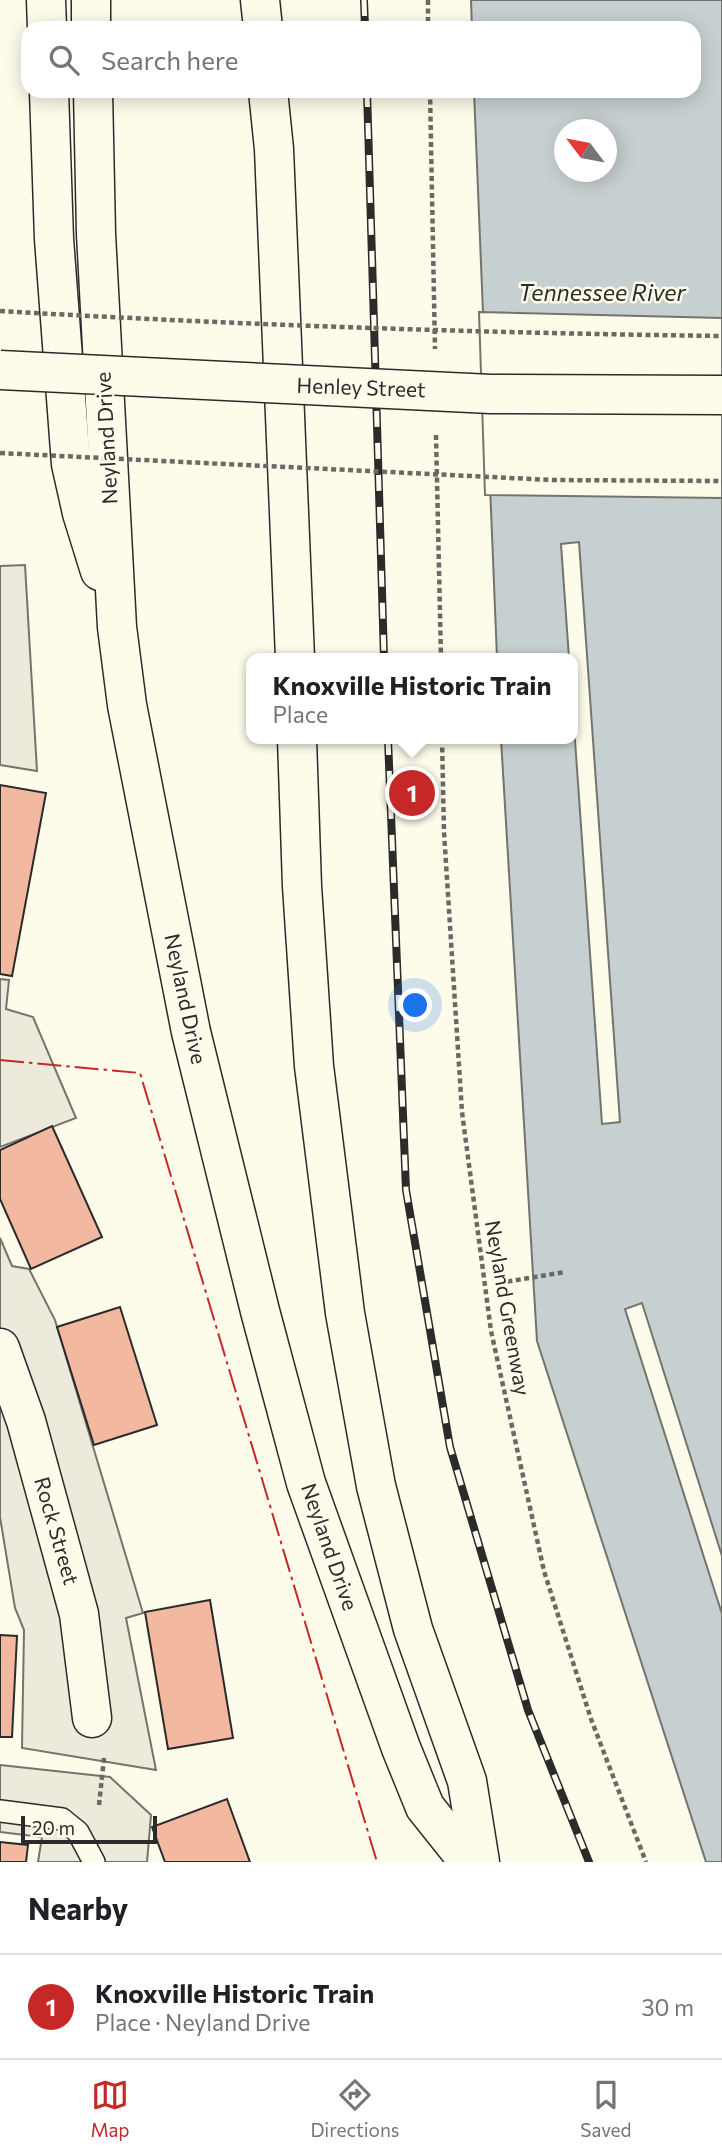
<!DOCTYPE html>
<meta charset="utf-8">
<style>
:root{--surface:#fff;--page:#f2f2f2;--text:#202124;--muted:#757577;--line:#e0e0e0;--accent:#c62828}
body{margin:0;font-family:Commissioner,sans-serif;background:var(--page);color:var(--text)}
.compass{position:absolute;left:554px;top:119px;width:63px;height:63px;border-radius:50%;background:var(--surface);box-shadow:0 4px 18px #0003;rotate:302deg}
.scale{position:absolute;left:21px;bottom:18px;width:136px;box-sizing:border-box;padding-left:7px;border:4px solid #2b2b2b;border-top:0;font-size:19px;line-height:24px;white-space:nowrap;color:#2b2b2b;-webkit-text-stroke:5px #fdfbea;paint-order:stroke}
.you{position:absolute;left:416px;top:1006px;width:24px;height:24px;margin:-18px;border:5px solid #fff;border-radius:50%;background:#1a73e8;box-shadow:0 0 0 10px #1a73e833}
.badge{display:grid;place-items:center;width:46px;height:46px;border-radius:50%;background:var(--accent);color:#fff;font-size:23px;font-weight:700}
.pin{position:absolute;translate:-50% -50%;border:4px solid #fff;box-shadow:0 2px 7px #0006}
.popup{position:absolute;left:246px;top:653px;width:332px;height:91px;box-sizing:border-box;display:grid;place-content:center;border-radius:14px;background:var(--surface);filter:drop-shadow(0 2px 5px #0005);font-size:23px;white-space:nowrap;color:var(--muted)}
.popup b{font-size:26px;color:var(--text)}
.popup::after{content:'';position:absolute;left:50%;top:100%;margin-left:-14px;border:14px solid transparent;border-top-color:var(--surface)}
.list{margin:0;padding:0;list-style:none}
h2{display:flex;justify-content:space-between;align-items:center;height:91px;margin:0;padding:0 28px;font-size:30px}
h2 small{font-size:23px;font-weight:400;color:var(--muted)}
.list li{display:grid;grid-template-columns:46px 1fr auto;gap:21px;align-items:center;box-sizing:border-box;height:105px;padding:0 28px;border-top:2px solid var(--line)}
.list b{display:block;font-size:26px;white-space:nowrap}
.list p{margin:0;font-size:23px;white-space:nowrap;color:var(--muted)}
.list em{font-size:23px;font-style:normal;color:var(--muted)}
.icon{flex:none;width:38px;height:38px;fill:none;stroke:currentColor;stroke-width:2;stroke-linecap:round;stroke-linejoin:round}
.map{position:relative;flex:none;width:722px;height:1862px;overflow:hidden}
.search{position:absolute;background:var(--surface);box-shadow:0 4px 18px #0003;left:21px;right:21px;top:21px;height:77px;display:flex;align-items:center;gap:18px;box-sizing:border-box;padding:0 24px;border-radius:21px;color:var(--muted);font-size:26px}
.sheet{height:196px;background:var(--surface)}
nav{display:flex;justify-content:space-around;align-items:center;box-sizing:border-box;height:98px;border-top:2px solid var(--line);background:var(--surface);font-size:19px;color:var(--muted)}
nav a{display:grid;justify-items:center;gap:4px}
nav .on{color:var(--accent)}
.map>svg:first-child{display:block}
.parking{fill:#eceadb;stroke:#74746e;stroke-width:2}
.water{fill:#c7d0d0;stroke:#74746e;stroke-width:2;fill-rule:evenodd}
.pier{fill:#fdfbea;stroke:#74746e;stroke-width:2}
.building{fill:#f2b8a0;stroke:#2b2b2b;stroke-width:2}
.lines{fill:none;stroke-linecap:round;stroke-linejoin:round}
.lane-casing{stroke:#2b2b2b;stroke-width:24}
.street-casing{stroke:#2b2b2b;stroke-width:41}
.primary-casing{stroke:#2b2b2b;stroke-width:41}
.path{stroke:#6a6964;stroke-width:4.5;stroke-dasharray:5 3.5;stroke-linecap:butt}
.lane{stroke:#fdfbea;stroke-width:21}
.street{stroke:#fdfbea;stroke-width:38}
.primary{stroke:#fdfbea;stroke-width:38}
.rail-casing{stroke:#2b2b2b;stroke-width:8}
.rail{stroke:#fdfbea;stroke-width:5;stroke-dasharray:16;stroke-linecap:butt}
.highway-bridge-casing{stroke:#2b2b2b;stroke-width:41;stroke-linecap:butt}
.path-bridge{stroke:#6a6964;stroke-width:4.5;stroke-dasharray:5 3.5;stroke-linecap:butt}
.highway-bridge{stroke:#fdfbea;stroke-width:38}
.power{stroke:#c62828;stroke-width:2;stroke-dasharray:24 5 3.5 5;stroke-linecap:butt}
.labels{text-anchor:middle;stroke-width:5;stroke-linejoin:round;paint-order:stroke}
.street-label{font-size:21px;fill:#2b2b2b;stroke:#fdfbea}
.water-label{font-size:23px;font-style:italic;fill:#2b2b2b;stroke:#fdfbea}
</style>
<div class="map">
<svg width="722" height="1862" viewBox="0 0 722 1862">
<rect width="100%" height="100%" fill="#fdfbea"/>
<g class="parking">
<path d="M25,565L37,771L0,765V566Z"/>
<path d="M0,979L9,980L6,1009L33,1017L76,1118L0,1147Z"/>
<path d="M0,1238L12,1266L29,1269L55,1320L143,1613L126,1618L156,1770L22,1748L24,1630L15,1608L0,1517Z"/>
<path d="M0,1765L110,1777L151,1815L147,1862H38L42,1837L0,1832Z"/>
</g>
<path class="water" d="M471,0H722V1862H706L537,1341L501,739H573V658H497L474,91H694V28H472ZM564,130H606V172H564Z"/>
<g class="pier">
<path d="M479,312L722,318V498L485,495Z"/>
<path d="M579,542L620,1122L602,1124L573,712V658H569L561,544Z"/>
<path d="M642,1303L722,1556V1614L625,1309Z"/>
</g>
<g class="building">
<path d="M0,785L46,793L12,976L0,974Z"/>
<path d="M52,1126L102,1237L31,1269L0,1199V1150Z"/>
<path d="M120,1307L157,1425L94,1445L57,1327Z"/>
<path d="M210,1600L233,1738L168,1749L145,1612Z"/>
<path d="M0,1635L17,1636L12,1737H0Z"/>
<path d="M227,1799L250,1862H165L152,1827Z"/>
<path d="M0,1842L28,1845L26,1862H0Z"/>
</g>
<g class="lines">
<g class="lane-casing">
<path id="lane" d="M0,1811L62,1819L78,1832L94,1862"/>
</g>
<g class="street-casing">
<path id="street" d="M0,1348L26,1421L79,1614L92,1718"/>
</g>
<g class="primary-casing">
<g id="primary">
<path d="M46,0L47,28"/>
<path d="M91,0V28"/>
<path d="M260,0L263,28"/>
<path d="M49,91L54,239L71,464L82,513L100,571"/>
<path d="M93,91L96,234L117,627L127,705L191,1032L260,1311L306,1483L401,1748L425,1807L469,1862"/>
<path d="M268,91L274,149L295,658"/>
<path d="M297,739L302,886L314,1066L345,1313L376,1486L413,1629L467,1781L480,1862"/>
</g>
</g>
<g class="path">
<path d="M428,0V28"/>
<path d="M430,91L435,349"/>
<path d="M436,435L441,658"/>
<path d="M442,739L444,832L462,1112L491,1331L544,1571L591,1719L646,1862"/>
<path d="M499,1283L565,1272"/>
<path d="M99,1805L104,1758"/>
</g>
<use href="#lane" class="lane"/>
<use href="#street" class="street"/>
<use href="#primary" class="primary"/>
<g class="rail-casing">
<g id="rail">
<path d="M364,0L365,28"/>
<path d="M367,91L384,658"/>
<path d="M388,739L406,1190L450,1447L528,1710L589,1862"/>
</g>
</g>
<use href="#rail" class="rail"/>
<g class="highway-bridge-casing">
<path id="highway-bridge" d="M0,370L491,394L722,395"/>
</g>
<g class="path-bridge">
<path d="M0,311C240,325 481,333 722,336"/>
<path d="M0,453L552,480L722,481"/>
</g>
<use href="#highway-bridge" class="highway-bridge"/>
<path class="power" d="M0,1060L140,1073L377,1862"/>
</g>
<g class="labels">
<g class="street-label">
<text transform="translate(361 388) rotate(2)" y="7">Henley Street</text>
<text transform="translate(107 438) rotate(-93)" y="7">Neyland Drive</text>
<text transform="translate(185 999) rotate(78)" y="7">Neyland Drive</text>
<text transform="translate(507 1308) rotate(80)" y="7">Neyland Greenway</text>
<text transform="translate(56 1531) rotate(74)" y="7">Rock Street</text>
<text transform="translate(329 1547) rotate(71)" y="7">Neyland Drive</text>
</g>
<g class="water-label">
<text x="602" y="301">Tennessee River</text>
</g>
</g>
</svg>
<svg class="compass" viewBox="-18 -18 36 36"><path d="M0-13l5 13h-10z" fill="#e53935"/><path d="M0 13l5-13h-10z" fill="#757577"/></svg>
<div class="scale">20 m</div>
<div class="you"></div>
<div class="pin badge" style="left:412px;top:793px">1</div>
<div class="popup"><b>Knoxville Historic Train</b>Place</div>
<div class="search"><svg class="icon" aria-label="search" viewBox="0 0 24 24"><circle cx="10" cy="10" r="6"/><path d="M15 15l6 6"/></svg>Search here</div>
</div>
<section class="sheet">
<h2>Nearby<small></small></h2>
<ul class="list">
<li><span class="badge">1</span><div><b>Knoxville Historic Train</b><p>Place · Neyland Drive</p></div><em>30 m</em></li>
</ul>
</section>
<nav>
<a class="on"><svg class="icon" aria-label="map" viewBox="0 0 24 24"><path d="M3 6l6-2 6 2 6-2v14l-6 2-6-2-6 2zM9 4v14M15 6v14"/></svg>Map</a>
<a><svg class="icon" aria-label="directions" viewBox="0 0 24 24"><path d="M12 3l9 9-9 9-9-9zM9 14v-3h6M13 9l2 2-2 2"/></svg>Directions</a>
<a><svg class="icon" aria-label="saved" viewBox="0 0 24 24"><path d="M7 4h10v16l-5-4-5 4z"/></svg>Saved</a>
</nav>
